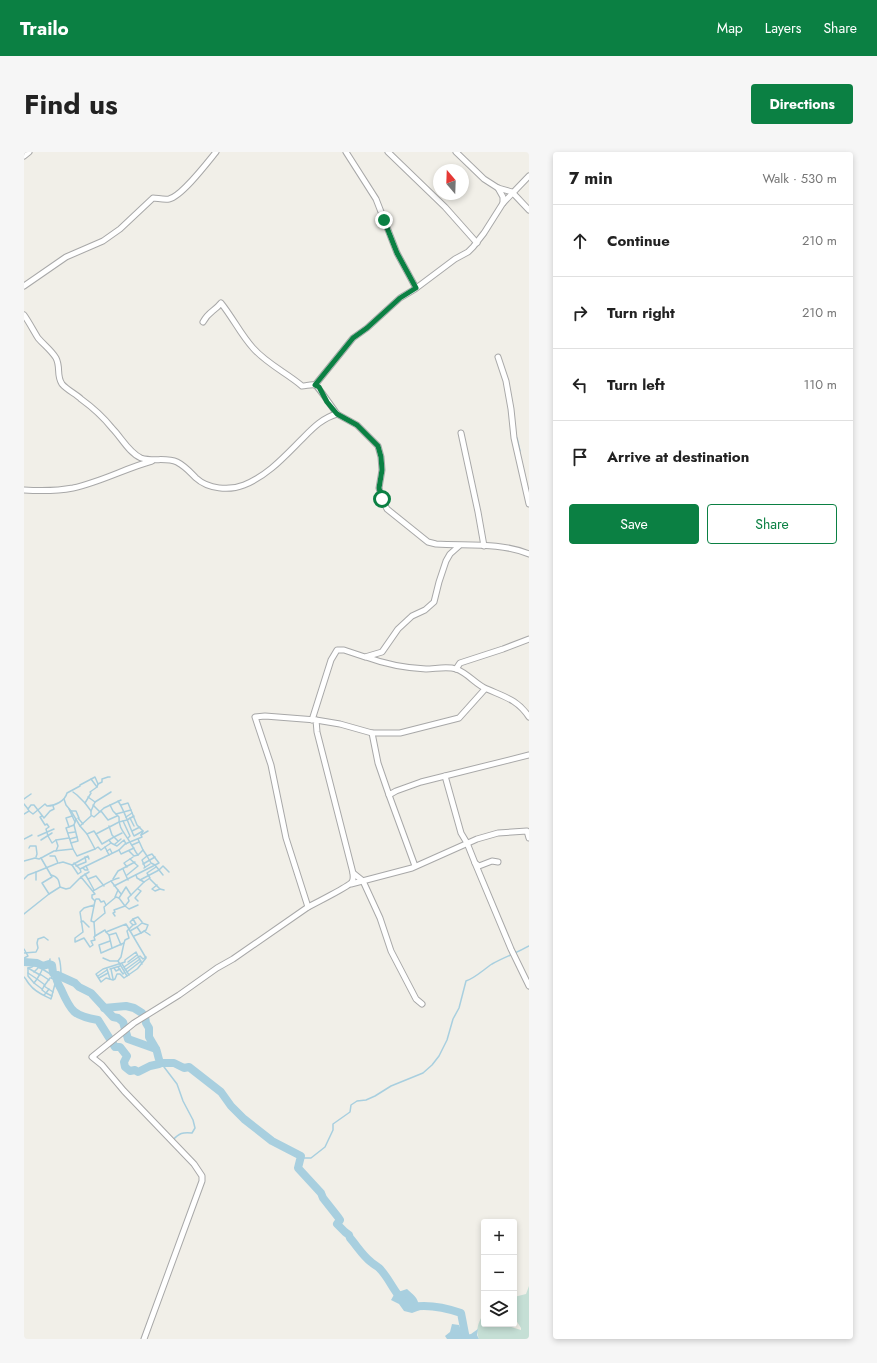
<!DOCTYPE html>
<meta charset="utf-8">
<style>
:root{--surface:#fff;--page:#f6f6f6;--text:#222;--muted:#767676;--line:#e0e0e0;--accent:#0b8043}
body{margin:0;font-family:Jost,sans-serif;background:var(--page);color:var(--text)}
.controls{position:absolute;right:12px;bottom:12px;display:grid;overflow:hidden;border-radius:4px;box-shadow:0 2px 6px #0003}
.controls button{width:36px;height:36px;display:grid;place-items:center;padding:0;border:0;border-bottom:1px solid var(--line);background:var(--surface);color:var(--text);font:20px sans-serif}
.compass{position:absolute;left:409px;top:12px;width:36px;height:36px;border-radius:50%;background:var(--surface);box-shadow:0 2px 6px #0003;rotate:341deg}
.stop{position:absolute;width:12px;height:12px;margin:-9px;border:3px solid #0b8043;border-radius:50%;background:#fff}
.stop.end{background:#0b8043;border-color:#fff;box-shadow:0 1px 4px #0008}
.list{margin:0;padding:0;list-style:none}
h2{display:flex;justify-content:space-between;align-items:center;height:52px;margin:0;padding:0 16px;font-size:17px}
h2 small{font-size:13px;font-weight:400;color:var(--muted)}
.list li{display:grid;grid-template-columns:26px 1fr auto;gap:12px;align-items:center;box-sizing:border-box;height:72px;padding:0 16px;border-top:1px solid var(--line)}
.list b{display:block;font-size:15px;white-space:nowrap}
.list em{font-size:13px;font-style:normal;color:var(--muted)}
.actions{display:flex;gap:8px;padding:12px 16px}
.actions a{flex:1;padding:9px 0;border:1px solid var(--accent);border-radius:4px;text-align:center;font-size:14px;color:var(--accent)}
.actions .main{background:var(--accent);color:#fff}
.icon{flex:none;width:22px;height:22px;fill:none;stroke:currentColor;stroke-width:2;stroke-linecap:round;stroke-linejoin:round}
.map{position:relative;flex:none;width:505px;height:1187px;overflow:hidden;border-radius:4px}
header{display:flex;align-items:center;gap:24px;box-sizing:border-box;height:56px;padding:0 20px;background:var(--accent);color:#fff}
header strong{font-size:19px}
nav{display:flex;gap:22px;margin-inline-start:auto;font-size:14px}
.intro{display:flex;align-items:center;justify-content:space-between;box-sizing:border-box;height:96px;padding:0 24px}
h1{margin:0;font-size:28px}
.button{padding:10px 18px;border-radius:4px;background:var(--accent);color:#fff;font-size:14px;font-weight:700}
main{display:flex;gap:24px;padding:0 24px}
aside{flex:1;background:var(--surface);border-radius:4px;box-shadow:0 2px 6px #0003}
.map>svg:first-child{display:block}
.wetland{fill:#c5dfd5}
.water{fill:#a8cfdf}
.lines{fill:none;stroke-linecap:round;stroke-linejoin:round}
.stream{stroke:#a8cfdf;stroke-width:1.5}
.river{stroke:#a8cfdf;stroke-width:8}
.street-casing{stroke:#a8a8a8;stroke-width:7}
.street{stroke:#fff;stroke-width:5}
.route{stroke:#0b8043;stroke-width:5}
</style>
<header>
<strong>Trailo</strong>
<nav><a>Map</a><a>Layers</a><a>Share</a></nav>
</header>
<div class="intro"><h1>Find us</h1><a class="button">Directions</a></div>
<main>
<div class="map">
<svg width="505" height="1187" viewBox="0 0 505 1187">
<rect width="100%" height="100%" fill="#f1efe8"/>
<path class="wetland" d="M505,1134V1187H455C451,1177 455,1169 460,1161V1172H477L497,1178V1176L490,1165V1145L502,1142Z"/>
<g class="water">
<path d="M383,1137C392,1145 394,1146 396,1158L388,1161L380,1159L375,1152L367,1148L371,1141Z"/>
<path d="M428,1172L435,1173L438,1181L441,1183L447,1182L454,1177L453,1183L455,1187H423L421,1184L426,1180Z"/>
</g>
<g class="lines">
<g class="stream">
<path d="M493,286L496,299"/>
<path d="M67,627L73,635"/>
<path d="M49,640L53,643L61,651L67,641L66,640L73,635L74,632"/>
<path d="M64,645L71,650"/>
<path d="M0,647L7,642"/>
<path d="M40,647L42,653L47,659H52L55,666"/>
<path d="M94,649C100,657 105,674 110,684L119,679"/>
<path d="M61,651L67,659L71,650L87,640"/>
<path d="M0,652L4,657"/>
<path d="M69,653L76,660"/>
<path d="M86,653L89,659L95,665C94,677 102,682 107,692C110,696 111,700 114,703"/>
<path d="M97,653L104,651L113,673L119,679L117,683"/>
<path d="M45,657L51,670"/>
<path d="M5,659L4,657L7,653H10L20,666L26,659L30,657L29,654"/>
<path d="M47,659L56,674L67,664"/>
<path d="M67,659V663L70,665L80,656L97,648"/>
<path d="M77,659L84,668L93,664"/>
<path d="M0,662L5,659L9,662L21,652L23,654C31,654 41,649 43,641L56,634V633L71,625L74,632L78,630V627L84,625H86"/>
<path d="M92,662L107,658"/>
<path d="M18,664L16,665L21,673L23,672L25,675L22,677L24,684L28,691L32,688"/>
<path d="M102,665L108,661"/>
<path d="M54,666L59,672"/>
<path d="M106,666L110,674"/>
<path d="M52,667L50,673L42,676L49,697L53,704L71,697L63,682"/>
<path d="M99,669L106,684L104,686"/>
<path d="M56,674L63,682L70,679L72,682L95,670L103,668L110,664"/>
<path d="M85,674L88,683L90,685L98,681"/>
<path d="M45,675L42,666L48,664"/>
<path d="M108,679L116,675"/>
<path d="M44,681L51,680"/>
<path d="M72,682L78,692L90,685L94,689"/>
<path d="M14,684L30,677"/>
<path d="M0,687L8,683"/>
<path d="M46,687L53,685"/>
<path d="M17,688L28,681"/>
<path d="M85,688L87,691L93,694L100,688L102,692"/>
<path d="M47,691L54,689L50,673"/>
<path d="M91,692L97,687"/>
<path d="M108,693L115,690"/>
<path d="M81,695L87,691"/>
<path d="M5,696L6,694H12L13,702L12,705"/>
<path d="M71,697L74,695L77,698L81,695L85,703"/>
<path d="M95,698L97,702L110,696"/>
<path d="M119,698L123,704L128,702L135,711L131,713L139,723"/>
<path d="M32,699L34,694L32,688L45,686"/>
<path d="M83,699L86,697L88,701"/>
<path d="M105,699L110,704L114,703L119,698L114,687"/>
<path d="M17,706L28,725L18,731L25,742L36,735L42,737L46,736L57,725L71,742L68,743V746L71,749L72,747H75L77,750L80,749L82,753"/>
<path d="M0,709L11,706L15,707L19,705L30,699L49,697"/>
<path d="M35,711L39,710L48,713L64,704L65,707"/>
<path d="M119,712L131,705"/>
<path d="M48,713L54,722L57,720L56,717L50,711"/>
<path d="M52,714L62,710L61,705"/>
<path d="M103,715L100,711L109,705"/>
<path d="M59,716L61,718H64L62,714"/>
<path d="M120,716L126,712"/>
<path d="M56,717L95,698L101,692L118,685L117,683L124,679"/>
<path d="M99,717L104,728"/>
<path d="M61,722L64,727L72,724L80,734"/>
<path d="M27,723C34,725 35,728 36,735"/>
<path d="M103,723L114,714L106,707"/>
<path d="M112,723L113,726L120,730L126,726L123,721L132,715"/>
<path d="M57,725L65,720"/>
<path d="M0,727L4,723L12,720"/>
<path d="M64,727L70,738"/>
<path d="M89,727L94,719L111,710"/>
<path d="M126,727L136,737L140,738"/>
<path d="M12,728V720L34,711L31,704H26"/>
<path d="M116,728L135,718L139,714L145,720"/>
<path d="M87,729L97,742"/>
<path d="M133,733L128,737L131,739L136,737"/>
<path d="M90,734L131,713L127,711L123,704L118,708L121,715"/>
<path d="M69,739C77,735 88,727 95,726"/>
<path d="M107,743L120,730"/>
<path d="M91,745L94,738"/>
<path d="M114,749L111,746L117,739L114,737"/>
<path d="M70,753L60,756L56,760L59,780L51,786V790L60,786L66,795L69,793L67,789L71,788L70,785L71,784L70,770L67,769L71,749"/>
<path d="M0,762L25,742"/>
<path d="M91,764L89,761L91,760L90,758L101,754L95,746"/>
<path d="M109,767L114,765L118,770"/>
<path d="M57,770L59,769L65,775"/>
<path d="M70,770L81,761L80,755L92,745L95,746L102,735L107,743L104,746L105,749L101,754L105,757L114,753"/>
<path d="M106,779L113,775L118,771L124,773L122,778L117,781"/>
<path d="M120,779L126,783"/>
<path d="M82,780L85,783L92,781L97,793"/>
<path d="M85,783L88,796"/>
<path d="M71,784L81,778L82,780L102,772L122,806L114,816L113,817L100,826L96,822H93L91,827L89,828L82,826L77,830L72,822L79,817L101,810V808L112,800L118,812"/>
<path d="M110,784L117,781L113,775"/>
<path d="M86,789L75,793L77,801L100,791L101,788L105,786L103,779L109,773L112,772L109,767L106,770L109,773"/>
<path d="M0,801L12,800L14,796L13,791L14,787L20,785L24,788"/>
<path d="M0,806L4,804L0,797"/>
<path d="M35,806C37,812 37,818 37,824"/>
<path d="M79,806L86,809H94L103,824"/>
<path d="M94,809L97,805L100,791"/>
<path d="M104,810L113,803"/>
<path d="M10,811V813L15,815L10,820"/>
<path d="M25,812L26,807"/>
<path d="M98,812L105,823"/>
<path d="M10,813L8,815L4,816V824L10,831"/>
<path d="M16,813L15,815L28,823"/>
<path d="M94,815L99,822L100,821"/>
<path d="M100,815L116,804L119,807L122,805"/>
<path d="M4,816L16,823"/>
<path d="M90,816L92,819L96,817"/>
<path d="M83,817L86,827"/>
<path d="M86,817L96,814"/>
<path d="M87,817L89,827"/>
<path d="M18,818L16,822L25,828"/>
<path d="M101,818L116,807"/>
<path d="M103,820L117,809"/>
<path d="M4,821L13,827L10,831L18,837"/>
<path d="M16,822L13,827L21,833"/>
<path d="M74,824L83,818"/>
<path d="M0,825C3,828 3,830 6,833C11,840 19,843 27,847L32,828L27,826L29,821"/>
<path d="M26,826L20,834L29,840"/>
<path d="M75,826L84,821"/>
<path d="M25,837L22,841L28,844"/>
<path d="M20,843L22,841L18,838L20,834"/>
<path d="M137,911L153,932L159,949L169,968L171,976L168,981C159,980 155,981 149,988"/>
<path d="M277,1004L280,1006H287L301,995L309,978V972L326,960L327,953L333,949L342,948L351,944L367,934L399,921L408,913L415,904L423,888L429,867L435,856L442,829C451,826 459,818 468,812C480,805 493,801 505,794"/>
</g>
<g class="river">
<path d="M0,810L13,811L19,814L25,812L28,813L29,821L51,831L55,835L67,841L89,865L94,866L99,870L104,887L132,897C134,901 134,908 137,911H150L160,916L165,915L197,940L207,954L220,967L248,989L277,1004L274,1016L297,1041L299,1046L314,1065L316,1068L313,1072L321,1080L325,1083L326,1086C333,1094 339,1104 347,1110C350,1113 354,1114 357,1118C369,1132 370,1143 387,1155C404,1152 420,1155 437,1161L442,1187"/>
<path d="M32,823C32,829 34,832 37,837C47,860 50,864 74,868L91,895H96L103,904L100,910L101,915L106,919L111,918L114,920L126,914L135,912"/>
<path d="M80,856L102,854L110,856L118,861L121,864L122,871L125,876V885L132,897"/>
</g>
<g class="street-casing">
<g id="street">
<path d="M322,0L352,47L373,101L392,136"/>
<path d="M364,0L421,55L453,91"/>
<path d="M432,0L460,27L474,36L488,40L505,58"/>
<path d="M0,4L5,0"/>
<path d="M474,36L479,45V51"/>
<path d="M0,134L42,105L79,89L96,77L129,46C133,46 140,48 145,47C158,44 183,11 192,0"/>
<path d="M0,163C5,170 9,178 14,186C20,193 27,198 32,206C37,216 32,223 38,232C43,238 52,242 57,247C68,255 80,266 88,276C97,285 105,301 117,306C129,310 142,305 153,310C161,314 166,320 172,326C184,337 205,339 220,333C243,324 260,305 277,288C288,277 298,266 313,262L333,273L354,294L357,305L358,318L355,336L358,347L363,357L404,390L412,392C443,394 476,390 505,402"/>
<path d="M179,170C185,159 190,160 197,151C209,166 217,183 229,196C243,212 263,221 278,234C282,234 287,232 291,233C293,233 310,258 313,262"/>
<path d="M474,205L482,229L487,257L490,286L505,352"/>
<path d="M291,233L329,186L343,176L376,146L391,137L431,107L444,100L449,95L460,81L479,51L505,24"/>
<path d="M437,281L454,360L460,394"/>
<path d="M0,338C16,339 33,339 49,336C77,330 102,316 128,309"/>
<path d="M342,505C361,512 381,516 402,517C411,517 423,514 432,517C444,521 452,533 463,537C481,545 494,548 505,565"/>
<path d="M432,517L436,511L479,497L505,487"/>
<path d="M288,568L307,508L313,498H320L341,505L358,500L374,477L388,464L401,458L410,450L415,430L422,409L426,402L435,394"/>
<path d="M292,568L316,572L348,581H376L435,566L461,537"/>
<path d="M348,581L354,611L365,643L372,639L397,630L505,603"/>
<path d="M421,624L437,681L443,691L451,711L455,714L468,709L474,710"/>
<path d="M365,643L391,714"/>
<path d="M451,711L487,797L505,834"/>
<path d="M327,732L388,716L453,687L474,681L503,679L505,686"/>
<path d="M284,755L262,686L247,613L231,565L241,564L292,568L293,580L329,721L339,729L356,766L367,799L392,847L398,852"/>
<path d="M120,1187L178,1029V1024L170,1012L100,939L78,913L68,905L110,871L155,843L193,816L209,807L284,755C290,752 325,734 328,730C330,727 329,724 329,721"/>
</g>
</g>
<use href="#street" class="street"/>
</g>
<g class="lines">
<path class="route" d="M358,347L355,336L358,318L357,305L354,294L333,273L313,262L303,250L295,235L291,233L329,186L343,176L376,146L392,136L373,101L360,68"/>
</g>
</svg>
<div class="controls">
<button>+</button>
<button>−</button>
<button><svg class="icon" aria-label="layers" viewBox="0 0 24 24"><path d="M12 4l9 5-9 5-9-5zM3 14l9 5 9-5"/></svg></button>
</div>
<svg class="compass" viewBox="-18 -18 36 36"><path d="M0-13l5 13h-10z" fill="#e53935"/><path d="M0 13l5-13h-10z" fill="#767676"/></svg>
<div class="stop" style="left:358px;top:347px"></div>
<div class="stop end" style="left:360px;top:68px"></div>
</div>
<aside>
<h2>7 min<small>Walk · 530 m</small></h2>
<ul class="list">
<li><svg class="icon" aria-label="ahead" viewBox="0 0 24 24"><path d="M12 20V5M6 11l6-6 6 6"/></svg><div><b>Continue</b></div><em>210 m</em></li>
<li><svg class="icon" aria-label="right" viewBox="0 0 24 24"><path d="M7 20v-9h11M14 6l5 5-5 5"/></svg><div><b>Turn right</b></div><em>210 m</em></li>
<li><svg class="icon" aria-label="left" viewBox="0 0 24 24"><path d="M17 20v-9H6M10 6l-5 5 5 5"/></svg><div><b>Turn left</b></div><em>110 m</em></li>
<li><svg class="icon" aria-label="arrive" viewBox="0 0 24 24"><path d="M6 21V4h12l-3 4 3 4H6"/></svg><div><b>Arrive at destination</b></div></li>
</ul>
<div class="actions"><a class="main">Save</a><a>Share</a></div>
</aside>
</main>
